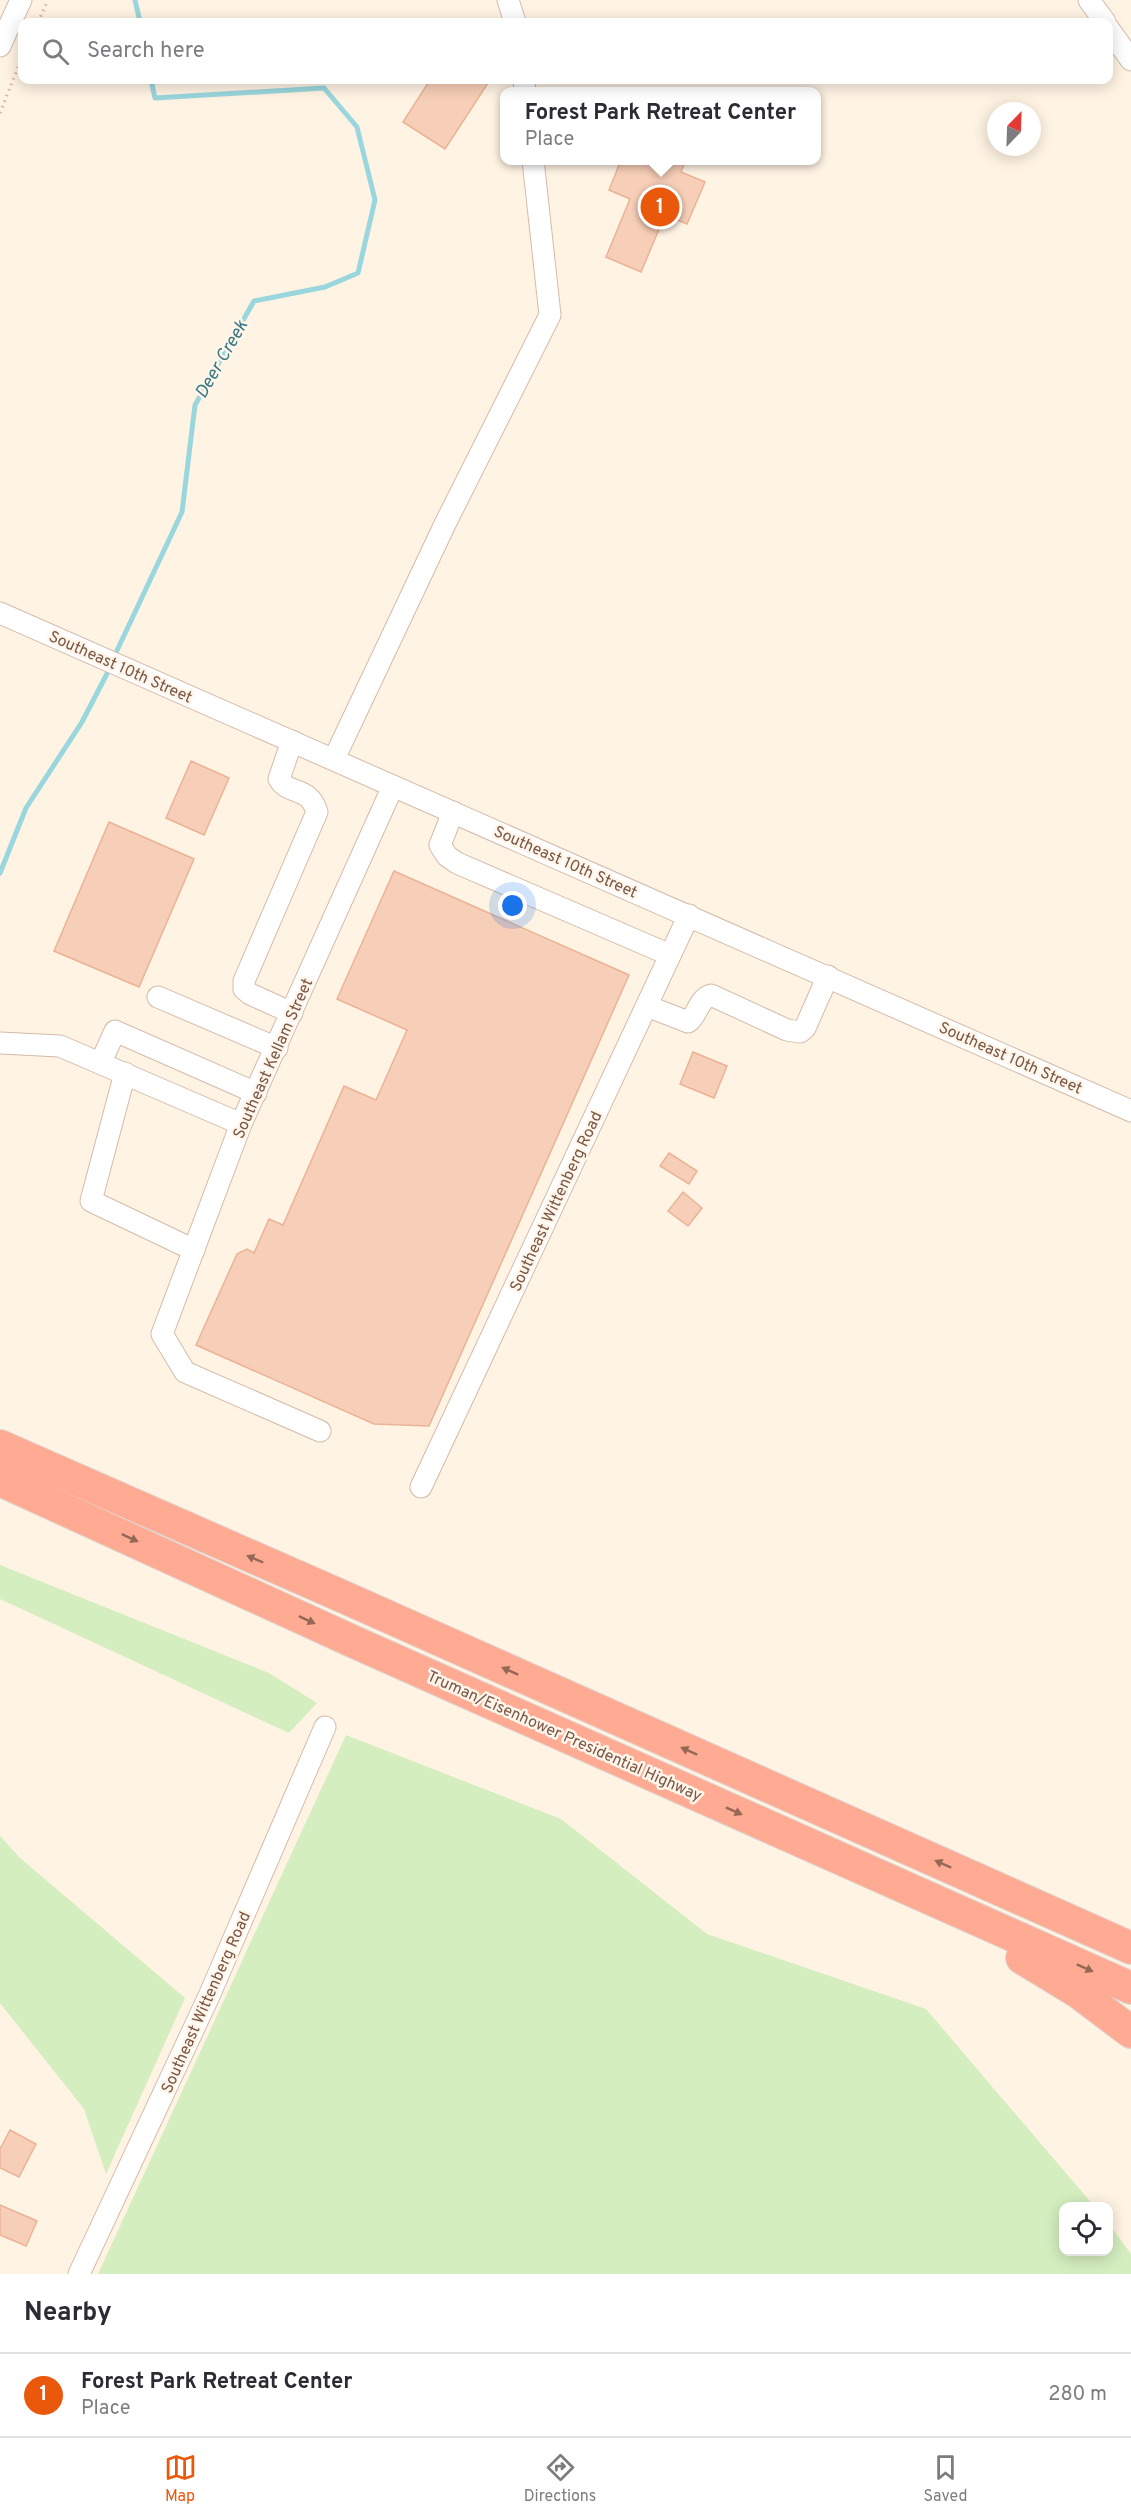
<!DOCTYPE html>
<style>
:root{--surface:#fff;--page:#f2f2f3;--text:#2b2b33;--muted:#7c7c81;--line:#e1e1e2;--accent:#ea580c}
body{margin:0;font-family:Overpass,sans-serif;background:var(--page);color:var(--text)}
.controls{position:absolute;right:18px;bottom:18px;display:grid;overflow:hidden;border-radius:12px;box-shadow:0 3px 15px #0003}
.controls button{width:54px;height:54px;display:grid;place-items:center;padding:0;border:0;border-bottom:2px solid var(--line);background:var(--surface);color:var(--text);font:30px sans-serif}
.compass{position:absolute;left:987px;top:102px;width:54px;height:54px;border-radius:50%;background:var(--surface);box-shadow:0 3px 15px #0003;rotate:23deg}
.you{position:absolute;left:513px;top:906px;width:21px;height:21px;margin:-15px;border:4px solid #fff;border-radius:50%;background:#1a73e8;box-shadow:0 0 0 9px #1a73e833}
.badge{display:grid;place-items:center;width:39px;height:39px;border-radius:50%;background:var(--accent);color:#fff;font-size:20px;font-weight:700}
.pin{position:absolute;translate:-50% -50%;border:3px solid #fff;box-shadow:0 2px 6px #0006}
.popup{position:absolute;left:500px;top:87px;width:321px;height:78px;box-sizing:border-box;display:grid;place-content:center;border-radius:12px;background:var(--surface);filter:drop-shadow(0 2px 4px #0005);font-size:20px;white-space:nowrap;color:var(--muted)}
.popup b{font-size:22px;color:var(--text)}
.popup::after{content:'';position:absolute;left:50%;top:100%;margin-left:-12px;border:12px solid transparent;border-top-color:var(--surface)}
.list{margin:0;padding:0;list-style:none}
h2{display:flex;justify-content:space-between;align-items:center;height:78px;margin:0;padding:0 24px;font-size:26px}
h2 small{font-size:20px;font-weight:400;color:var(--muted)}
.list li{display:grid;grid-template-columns:39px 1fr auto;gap:18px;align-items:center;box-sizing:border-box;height:84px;padding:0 24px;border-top:2px solid var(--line)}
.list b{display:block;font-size:22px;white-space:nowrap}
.list p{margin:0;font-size:20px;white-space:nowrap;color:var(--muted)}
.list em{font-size:20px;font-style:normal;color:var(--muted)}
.icon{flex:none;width:33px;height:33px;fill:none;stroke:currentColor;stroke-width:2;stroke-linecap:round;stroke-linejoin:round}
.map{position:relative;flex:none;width:1131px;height:2274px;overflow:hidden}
.search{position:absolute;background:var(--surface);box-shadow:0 3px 15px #0003;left:18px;right:18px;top:18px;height:66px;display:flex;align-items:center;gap:15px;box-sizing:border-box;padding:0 21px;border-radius:12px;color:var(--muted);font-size:22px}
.sheet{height:162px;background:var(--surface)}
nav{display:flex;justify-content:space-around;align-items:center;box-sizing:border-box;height:84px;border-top:2px solid var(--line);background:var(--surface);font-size:16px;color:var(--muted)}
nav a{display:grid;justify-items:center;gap:3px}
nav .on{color:var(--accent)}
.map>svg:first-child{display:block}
.green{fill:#d4eebf}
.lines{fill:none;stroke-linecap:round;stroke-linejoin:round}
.stream{stroke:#9ad6dd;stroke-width:5}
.building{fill:#f7ceb7;stroke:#ebb396;stroke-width:1.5}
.minor-casing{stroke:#d4bbaa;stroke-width:23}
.highway-casing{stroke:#dfd6d3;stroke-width:34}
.path{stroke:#dcb19a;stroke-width:3;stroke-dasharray:1.5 4.5;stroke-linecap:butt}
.minor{stroke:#fff;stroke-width:21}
.highway{stroke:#ffab93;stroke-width:32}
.oneway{fill:#956755}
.labels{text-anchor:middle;stroke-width:5;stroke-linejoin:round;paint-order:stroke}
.street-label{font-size:16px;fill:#7a5646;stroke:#fff6eb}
.water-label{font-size:18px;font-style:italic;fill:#377881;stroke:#fff6eb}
</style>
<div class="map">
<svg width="1131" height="2274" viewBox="0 0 1131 2274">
<rect width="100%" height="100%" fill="#fff3e3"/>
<g class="green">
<path d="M0,1565L269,1673L317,1703L289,1733L0,1599Z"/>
<path d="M346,1735L561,1819L707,1934L926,2009L1094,2206H1064V2252H1108L1109,2224L1131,2254V2274H98Z"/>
<path d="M0,1836L20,1858L185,1998L106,2174L84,2109L0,2003Z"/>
</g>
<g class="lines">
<g class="stream">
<path d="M135,0L140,22"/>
<path d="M114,657L182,512L195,405L254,301L325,287L358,273L375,200L357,127L324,88L155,98L151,80"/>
<path d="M0,873L26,808L82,722L111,666"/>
</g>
</g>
<g class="building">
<path d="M430,80H490L445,149L403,122Z"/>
<path d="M621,160H686L681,172L705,182L687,224L665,215L641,272L606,257L630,199L609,190Z"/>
<path d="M191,761L229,778L204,835L166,818Z"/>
<path d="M109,822L194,859L139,987L54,951Z"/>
<path d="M394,871L629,975L429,1426L374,1424L196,1345L237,1254L247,1249L254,1253L269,1219L283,1225L344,1086L376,1100L407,1030L337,999Z"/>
<path d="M693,1052L727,1066L714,1098L680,1084Z"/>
<path d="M669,1153L697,1171L689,1184L660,1166Z"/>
<path d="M683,1192L702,1208L688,1226L668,1211Z"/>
<path d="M10,2130L36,2144L19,2177L0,2168V2149Z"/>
<path d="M0,2205L37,2221L26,2246L0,2235Z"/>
</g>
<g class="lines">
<g class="minor-casing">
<g id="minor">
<path d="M508,0L515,22"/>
<path d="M1089,0L1105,22"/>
<path d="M1108,28L1131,60"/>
<path d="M0,46L21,0"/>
<path d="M524,80L525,92"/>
<path d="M0,613L1131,1111"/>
<path d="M292,741L279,779C289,796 309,785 317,812L244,981V989L250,994L292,1013"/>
<path d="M334,759L445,524L550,315L533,160"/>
<path d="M453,812L440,845L447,856L457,863L670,955"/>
<path d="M158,997L277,1048"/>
<path d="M647,1006L688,1022C698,1015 698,999 711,995L787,1030L800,1032L805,1028L828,976"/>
<path d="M0,1043L60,1046L241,1124"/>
<path d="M101,1062L115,1031L256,1093"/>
<path d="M125,1073L91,1201L194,1250"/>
<path d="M320,1431L185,1372L162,1334L241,1124L393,786"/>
<path d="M421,1487L689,915"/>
<path d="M79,2274L209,1996L325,1727"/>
</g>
</g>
<g class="highway-casing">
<g id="highway">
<path d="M0,1446L346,1598L1131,1948"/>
<path d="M0,1480L352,1641L1131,1988"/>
<path d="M1022,1958L1078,1992L1131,2032"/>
</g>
</g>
<g class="path">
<path d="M38,22L48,0"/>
<path d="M0,113L22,57"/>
</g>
<use href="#minor" class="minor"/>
<use href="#highway" class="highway"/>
</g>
<defs><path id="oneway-solid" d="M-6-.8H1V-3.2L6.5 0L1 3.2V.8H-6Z" transform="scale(1.5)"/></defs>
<g class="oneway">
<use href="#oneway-solid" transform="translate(130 1538) rotate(25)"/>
<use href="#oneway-solid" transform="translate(255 1559) rotate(-157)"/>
<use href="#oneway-solid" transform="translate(307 1620) rotate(25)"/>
<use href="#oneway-solid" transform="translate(510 1671) rotate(-156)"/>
<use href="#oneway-solid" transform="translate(689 1751) rotate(-156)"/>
<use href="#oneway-solid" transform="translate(734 1811) rotate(24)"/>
<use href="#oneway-solid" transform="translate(943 1864) rotate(-156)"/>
<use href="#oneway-solid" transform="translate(1085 1968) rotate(24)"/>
</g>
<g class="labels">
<g class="street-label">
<text transform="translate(121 666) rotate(24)" y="6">Southeast 10th Street</text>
<text transform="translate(566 861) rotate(24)" y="6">Southeast 10th Street</text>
<text transform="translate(1011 1057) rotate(24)" y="6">Southeast 10th Street</text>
<text transform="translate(272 1058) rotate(-66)" y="6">Southeast Kellam Street</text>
<text transform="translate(555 1201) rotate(-65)" y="6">Southeast Wittenberg Road</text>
<text transform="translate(565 1735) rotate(24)" y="6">Truman/Eisenhower Presidential Highway</text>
<text transform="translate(205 2002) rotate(-66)" y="6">Southeast Wittenberg Road</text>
</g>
<g class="water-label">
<text transform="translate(221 359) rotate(-60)" y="6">Deer Creek</text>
</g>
</g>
</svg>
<div class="controls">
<button><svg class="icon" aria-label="locate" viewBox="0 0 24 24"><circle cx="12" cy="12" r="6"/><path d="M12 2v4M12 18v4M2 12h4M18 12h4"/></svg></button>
</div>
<svg class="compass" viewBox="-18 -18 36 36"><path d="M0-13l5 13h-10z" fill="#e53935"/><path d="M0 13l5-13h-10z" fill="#7c7c81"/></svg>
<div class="you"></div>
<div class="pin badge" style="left:660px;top:207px">1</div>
<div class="popup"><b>Forest Park Retreat Center</b>Place</div>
<div class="search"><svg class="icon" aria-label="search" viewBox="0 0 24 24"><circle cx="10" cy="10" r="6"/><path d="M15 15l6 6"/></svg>Search here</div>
</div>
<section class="sheet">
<h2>Nearby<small></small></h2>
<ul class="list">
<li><span class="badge">1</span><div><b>Forest Park Retreat Center</b><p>Place</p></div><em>280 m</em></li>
</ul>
</section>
<nav>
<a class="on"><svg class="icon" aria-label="map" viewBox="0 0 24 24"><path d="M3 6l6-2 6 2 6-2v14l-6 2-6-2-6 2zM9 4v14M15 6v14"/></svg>Map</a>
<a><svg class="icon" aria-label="directions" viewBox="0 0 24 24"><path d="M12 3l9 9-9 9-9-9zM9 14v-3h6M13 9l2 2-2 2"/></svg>Directions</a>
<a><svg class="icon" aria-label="saved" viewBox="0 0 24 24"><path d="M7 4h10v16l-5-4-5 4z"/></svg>Saved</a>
</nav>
